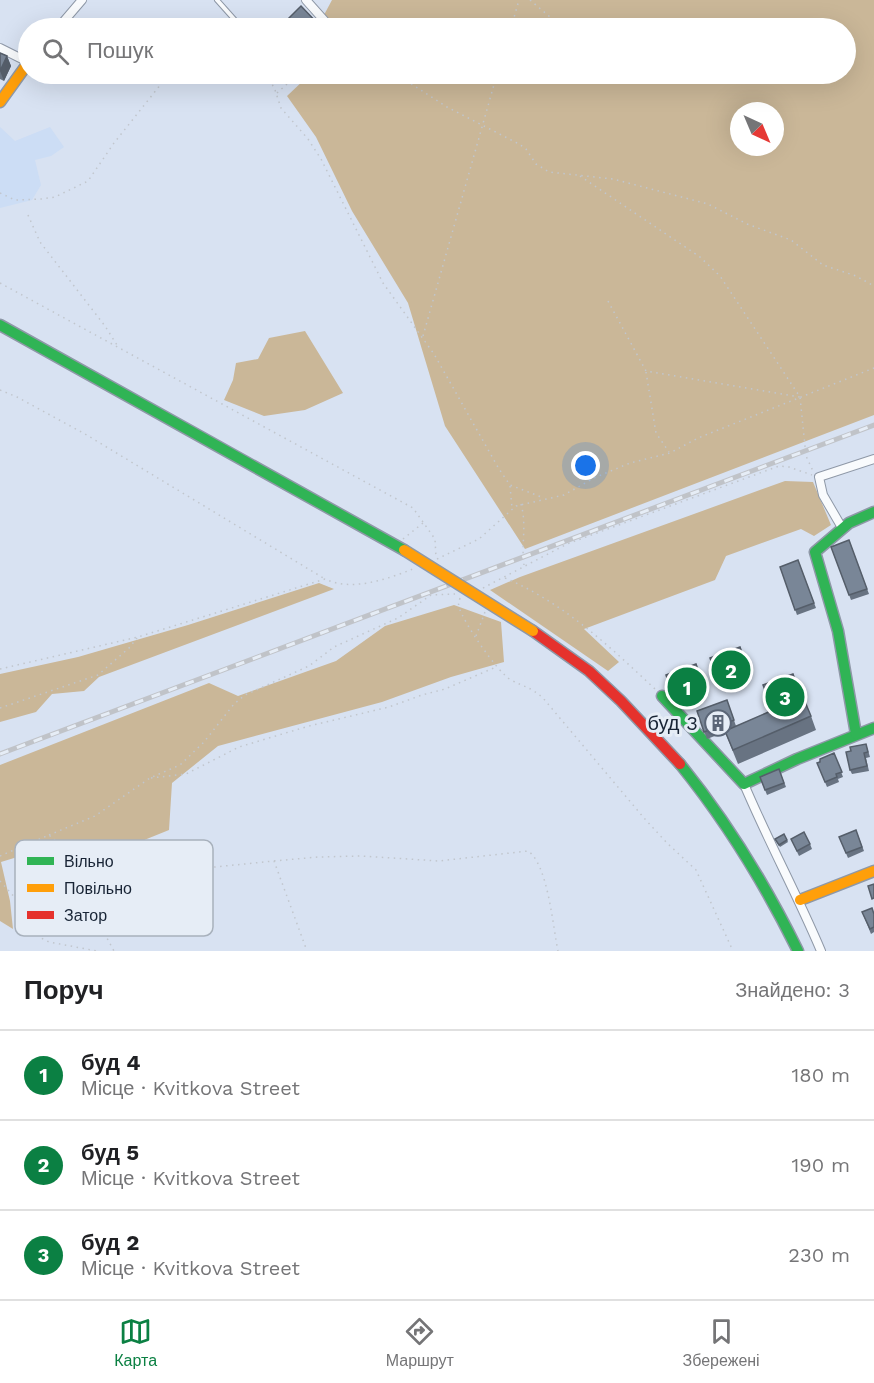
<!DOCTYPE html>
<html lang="uk">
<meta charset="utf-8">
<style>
:root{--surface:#fff;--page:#f2f2f2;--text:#202124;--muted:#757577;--line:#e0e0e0;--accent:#0b8043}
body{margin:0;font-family:"Work Sans",sans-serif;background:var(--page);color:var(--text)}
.compass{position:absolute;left:730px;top:102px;width:54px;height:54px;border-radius:50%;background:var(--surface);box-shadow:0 6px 24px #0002;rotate:136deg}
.you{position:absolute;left:586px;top:466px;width:21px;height:21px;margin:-15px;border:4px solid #fff;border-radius:50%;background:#1a73e8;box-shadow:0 0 0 9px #1a73e833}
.badge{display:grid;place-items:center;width:39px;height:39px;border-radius:50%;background:var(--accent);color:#fff;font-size:20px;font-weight:700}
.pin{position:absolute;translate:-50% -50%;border:3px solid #fff;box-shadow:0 2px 6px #0006}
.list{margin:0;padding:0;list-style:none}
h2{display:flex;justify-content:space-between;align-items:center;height:78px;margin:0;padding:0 24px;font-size:26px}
h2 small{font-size:20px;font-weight:400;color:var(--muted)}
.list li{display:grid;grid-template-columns:39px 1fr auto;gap:18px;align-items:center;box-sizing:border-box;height:90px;padding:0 24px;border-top:2px solid var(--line)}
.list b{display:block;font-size:22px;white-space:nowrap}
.list p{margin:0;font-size:20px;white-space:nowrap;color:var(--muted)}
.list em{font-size:20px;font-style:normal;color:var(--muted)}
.icon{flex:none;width:33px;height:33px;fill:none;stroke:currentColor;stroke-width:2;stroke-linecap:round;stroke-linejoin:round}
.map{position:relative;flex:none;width:874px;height:951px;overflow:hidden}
.search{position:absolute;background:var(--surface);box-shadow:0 6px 24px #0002;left:18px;right:18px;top:18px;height:66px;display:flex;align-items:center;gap:15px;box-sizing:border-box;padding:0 21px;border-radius:33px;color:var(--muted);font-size:22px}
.sheet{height:348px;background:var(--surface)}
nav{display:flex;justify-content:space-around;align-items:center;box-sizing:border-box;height:84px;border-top:2px solid var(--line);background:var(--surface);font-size:16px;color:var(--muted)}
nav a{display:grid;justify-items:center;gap:3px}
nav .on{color:var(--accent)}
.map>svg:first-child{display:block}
.built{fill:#ccddf5}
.forest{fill:#cab798;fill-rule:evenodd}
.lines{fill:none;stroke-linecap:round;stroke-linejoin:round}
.lane-casing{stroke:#8e98a7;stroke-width:6}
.street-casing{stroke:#8e98a7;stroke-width:10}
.fast-casing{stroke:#8e98a7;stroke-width:13}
.slow-casing{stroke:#8e98a7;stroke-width:13}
.jam-casing{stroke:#8e98a7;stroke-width:13}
.path{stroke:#c1c6cd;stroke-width:1.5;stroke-dasharray:1.5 4.5;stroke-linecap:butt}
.lane{stroke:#f9fbfd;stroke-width:4}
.street{stroke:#f9fbfd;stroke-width:8}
.fast{stroke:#30b455;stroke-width:10}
.slow{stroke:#ff9f0a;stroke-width:10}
.jam{stroke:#e5322d;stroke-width:10}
.rail-casing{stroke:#c0c3c8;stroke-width:5}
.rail{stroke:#e6edf6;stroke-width:3;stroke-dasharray:9;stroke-linecap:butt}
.slow-bridge-casing{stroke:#8e98a7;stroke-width:13;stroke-linecap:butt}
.slow-bridge{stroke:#ff9f0a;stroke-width:10}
.wall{fill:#687382}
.shaded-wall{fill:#555e6a}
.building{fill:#798697;stroke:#555e6a;stroke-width:1.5}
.labels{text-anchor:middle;stroke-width:6;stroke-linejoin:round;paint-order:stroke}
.poi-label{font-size:20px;fill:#182435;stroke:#e6edf6;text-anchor:end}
.key{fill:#e6edf6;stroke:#a8b1bc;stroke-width:1.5}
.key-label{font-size:16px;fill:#182435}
</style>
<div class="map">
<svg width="874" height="951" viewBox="0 0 874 951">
<rect width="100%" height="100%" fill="#d8e2f2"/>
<path class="built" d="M0,127L15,141L50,127L64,147L51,156L35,160L41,185L32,200L0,208Z"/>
<g class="forest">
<path d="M332,0H874V415L525,549L445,426L408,303L352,211L316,137L287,96L306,78L305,74H846V28H317ZM739,111H775V147H739Z"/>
<path d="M305,331L343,393L305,410L264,416L224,400L233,380L236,363L258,359L269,338Z"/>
<path d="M785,481L813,482L831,525L814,536L801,529L726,556L715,580L584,629L619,662L608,671L490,590L520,577Z"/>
<path d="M319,583L334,589L99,677L84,691L52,694L36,712L0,722V674L78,657L188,625Z"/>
<path d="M454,605L501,622L504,662L451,677L382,702L218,746L172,783L169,830L122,849L109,885L58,899L50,847L1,862L10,901L13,929L0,921V765L209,683L238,696L336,661L385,626Z"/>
</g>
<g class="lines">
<g class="lane-casing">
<g id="lane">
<path d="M217,0L242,28"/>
<path d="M285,74L295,80L305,74"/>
</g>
</g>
<g class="street-casing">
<g id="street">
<path d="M306,0L331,28"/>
<path d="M58,28L82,0"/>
<path d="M0,48L28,62"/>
<path d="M841,526L823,495L819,477L874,459"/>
<path d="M744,784C768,841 797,894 821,951"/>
</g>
</g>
<g class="fast-casing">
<g id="fast">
<path d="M0,325L404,550"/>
<path d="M662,696L744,784L797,759L874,728"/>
<path d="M856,734L838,631L815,552L849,523L874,512"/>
<path d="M680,764C727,822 765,884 798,951"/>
</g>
</g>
<g class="slow-casing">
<g id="slow">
<path d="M0,102L28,63"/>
<path d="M800,900L874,871"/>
</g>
</g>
<g class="jam-casing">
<path id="jam" d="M533,631L589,671L621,701L680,764"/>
</g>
<g class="path">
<path d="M530,0L563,28"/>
<path d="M511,28L519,0"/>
<path d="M267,74L275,90L281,108L308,139L321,159L383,283L434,354L499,469L510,485L544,498"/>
<path d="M396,74L447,107L519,144L526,149L536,164L549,172L613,179L708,204L747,224L791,240L823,265L856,276L874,286"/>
<path d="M277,93L287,84"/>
<path d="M580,176L700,257L720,276L800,397L806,456L813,471"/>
<path d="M0,193L15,200L41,199L55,197L88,181L114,143L169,74"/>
<path d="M28,215L40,242L105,326L117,345"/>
<path d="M0,283L413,508L435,539L436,558"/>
<path d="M608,301L646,371L800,397"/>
<path d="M423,336L497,74"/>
<path d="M646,372L656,433L669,452"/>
<path d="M0,390L17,397L85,434L325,579"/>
<path d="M510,486L512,508"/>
<path d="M521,504C527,525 521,545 524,565"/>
<path d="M403,539L423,523"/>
<path d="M437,559L479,539L516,506L564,495L594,478L630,463L670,453L698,438L874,368"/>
<path d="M505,578C564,603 609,646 655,689"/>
<path d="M483,588L567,544L779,466L789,467L812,475"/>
<path d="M460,598C459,602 458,603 459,607C463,622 498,673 511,680C524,687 531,687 543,698L644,818L667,843L696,870L733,951"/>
<path d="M476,636L485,612"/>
<path d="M0,669L138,637L325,579C352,592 387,579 413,569"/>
<path d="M0,708L98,675L129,648L137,638"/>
<path d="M151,778L186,774L239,747L309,726L389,707L422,695L445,689L496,667"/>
<path d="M49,835L95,816L150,778L180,765L204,742L234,704L245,695L309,666L334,647L398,618L431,595L455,594"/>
<path d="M0,856L49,835L75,858L117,853L143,858L96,911L97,920L114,951"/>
<path d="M144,858L185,870L274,861L307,951"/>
<path d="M274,861L318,857L361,856L439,861L528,851C548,864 553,928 558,951"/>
<path d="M0,881L18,901L31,928L41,938L49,942L97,951"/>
</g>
<use href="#lane" class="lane"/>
<use href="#street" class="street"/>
<use href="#fast" class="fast"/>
<use href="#slow" class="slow"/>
<use href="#jam" class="jam"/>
<g class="rail-casing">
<path id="rail" d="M0,754L874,425"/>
</g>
<use href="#rail" class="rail"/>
<g class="slow-bridge-casing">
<path id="slow-bridge" d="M404,550L533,631"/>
</g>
<use href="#slow-bridge" class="slow-bridge"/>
</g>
<g class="wall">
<path d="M287,20L322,28H293L289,25Z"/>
<path d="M0,53L7,56L11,66L4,81L0,79Z"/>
<path d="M849,540L869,594L851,600L831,547Z"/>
<path d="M798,560L816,608L797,615L780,567Z"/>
<path d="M740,647L750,675L720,685L710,658Z"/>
<path d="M696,664L705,692L676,703L666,675Z"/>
<path d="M793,674L802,698L811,716L816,730L738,764L725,732L707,739L697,711L727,700L736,726L773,710L771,705Z"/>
<path d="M866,744L870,757L866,758L869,771L852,774L850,770Z"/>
<path d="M834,753L843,777L838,779L839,782L827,787L817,763Z"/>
<path d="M779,769L786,787L767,795L760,777Z"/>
<path d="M856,830L864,851L848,858L839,837Z"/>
<path d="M791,839L810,844L812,849L799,856Z"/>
<path d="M787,840L788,842L780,847L776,841Z"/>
<path d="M862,912L874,914V932L871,934Z"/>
</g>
<path class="shaded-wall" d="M7,56L11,66L4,81L0,71Z"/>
<g class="building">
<path d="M301,6L322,28H295L287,20Z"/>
<path d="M0,53L7,56L0,71Z"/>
<path d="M849,540L867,589L849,595L831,547Z"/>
<path d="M798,560L814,603L795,610L780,567Z"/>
<path d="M740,647L747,667L717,678L710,658Z"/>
<path d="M696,664L703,684L673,696L666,675Z"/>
<path d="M793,674L800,694L771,705L763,685Z"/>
<path d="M803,697L811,716L733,750L725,731Z"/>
<path d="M727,700L734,720L704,732L697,711Z"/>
<path d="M866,744L868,752L864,753L867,766L850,770L846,752L851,751L850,747Z"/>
<path d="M834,753L842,772L836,774L837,777L825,782L817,763L820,762V759Z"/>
<path d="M779,769L784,783L765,790L760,777Z"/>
<path d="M856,830L862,847L846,853L839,837Z"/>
<path d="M804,832L810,844L797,851L791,839Z"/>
<path d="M784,834L787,840L779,845L775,839Z"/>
<path d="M874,884V898L872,899L868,886Z"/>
<path d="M872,908L874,914V927L870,929L862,912Z"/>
</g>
<defs>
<g id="building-ring" transform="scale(1.35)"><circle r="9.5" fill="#e6edf6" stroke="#5b6677" stroke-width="1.5"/><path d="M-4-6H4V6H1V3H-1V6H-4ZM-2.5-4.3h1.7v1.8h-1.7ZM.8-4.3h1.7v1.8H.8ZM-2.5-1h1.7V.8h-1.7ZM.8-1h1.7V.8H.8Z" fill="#5b6677"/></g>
</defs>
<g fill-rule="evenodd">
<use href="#building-ring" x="718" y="723"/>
</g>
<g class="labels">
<g class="poi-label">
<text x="698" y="730">буд 3</text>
</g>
</g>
<rect x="15" y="840" width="198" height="96" rx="9" class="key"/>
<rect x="27" y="857" width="27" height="8" fill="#30b455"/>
<rect x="27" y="884" width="27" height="8" fill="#ff9f0a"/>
<rect x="27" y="911" width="27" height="8" fill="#e5322d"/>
<g class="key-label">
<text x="64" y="867">Вільно</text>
<text x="64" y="894">Повільно</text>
<text x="64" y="921">Затор</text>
</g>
</svg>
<svg class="compass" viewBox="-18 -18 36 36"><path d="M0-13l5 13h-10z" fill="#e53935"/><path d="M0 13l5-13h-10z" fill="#757577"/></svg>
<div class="you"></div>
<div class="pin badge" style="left:687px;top:687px">1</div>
<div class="pin badge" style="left:731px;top:670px">2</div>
<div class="pin badge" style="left:785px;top:697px">3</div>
<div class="search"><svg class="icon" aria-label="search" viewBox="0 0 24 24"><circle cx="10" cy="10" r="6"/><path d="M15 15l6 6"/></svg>Пошук</div>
</div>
<section class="sheet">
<h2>Поруч<small>Знайдено: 3</small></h2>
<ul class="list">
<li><span class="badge">1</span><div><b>буд 4</b><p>Місце · Kvitkova Street</p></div><em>180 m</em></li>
<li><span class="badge">2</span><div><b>буд 5</b><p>Місце · Kvitkova Street</p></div><em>190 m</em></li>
<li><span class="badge">3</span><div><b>буд 2</b><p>Місце · Kvitkova Street</p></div><em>230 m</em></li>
</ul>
</section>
<nav>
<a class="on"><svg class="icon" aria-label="map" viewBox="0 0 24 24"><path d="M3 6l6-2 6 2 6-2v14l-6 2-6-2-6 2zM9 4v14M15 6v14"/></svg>Карта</a>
<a><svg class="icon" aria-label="directions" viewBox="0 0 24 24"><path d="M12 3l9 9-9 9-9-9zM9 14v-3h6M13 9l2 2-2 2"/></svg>Маршрут</a>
<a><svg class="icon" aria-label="saved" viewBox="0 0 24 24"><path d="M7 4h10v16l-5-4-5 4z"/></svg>Збережені</a>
</nav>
